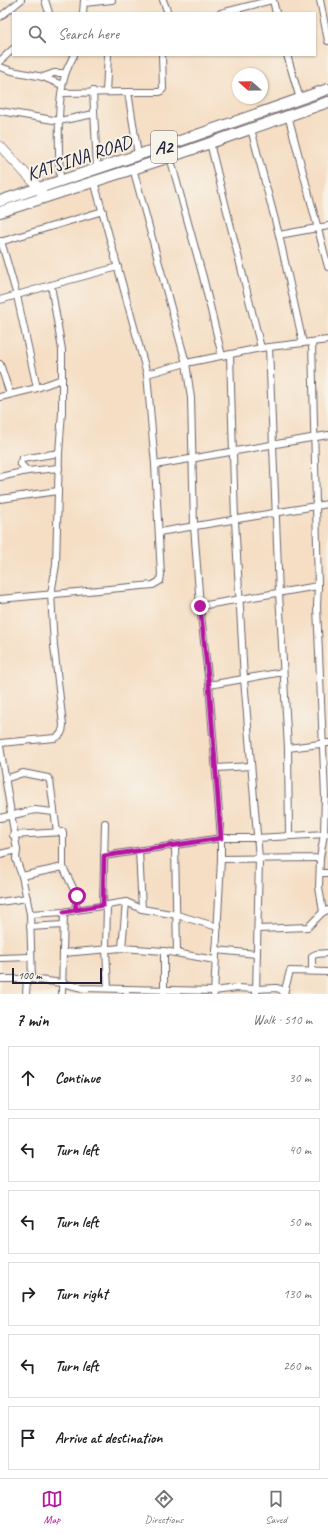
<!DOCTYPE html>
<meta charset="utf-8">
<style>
:root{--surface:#fff;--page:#f2f2f2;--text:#202124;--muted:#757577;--line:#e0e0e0;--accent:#b5179e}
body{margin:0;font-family:Caveat,sans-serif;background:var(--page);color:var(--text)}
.compass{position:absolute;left:232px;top:68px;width:36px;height:36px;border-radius:50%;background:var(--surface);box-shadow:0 1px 3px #0004;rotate:290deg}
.scale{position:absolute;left:12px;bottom:10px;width:90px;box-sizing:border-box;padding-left:4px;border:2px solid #22223b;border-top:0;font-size:11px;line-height:14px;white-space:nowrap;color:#22223b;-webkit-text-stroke:3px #f7f3e8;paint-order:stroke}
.stop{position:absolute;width:12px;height:12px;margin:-9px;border:3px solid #b5179e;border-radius:50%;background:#fff}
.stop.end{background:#b5179e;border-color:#fff;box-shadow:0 1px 4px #0008}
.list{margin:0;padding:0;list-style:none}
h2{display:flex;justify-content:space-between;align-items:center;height:52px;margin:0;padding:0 16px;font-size:17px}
h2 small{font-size:13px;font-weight:400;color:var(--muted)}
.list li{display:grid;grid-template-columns:26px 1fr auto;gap:12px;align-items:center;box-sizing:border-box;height:64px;margin:0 8px 8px;padding:0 8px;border:1px solid var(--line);border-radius:0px}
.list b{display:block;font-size:15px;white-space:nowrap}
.list em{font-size:13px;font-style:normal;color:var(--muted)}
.icon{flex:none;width:22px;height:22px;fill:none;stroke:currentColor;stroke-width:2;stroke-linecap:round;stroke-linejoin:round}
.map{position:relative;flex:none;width:328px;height:994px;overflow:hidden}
.search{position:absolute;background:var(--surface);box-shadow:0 1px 3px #0004;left:12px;right:12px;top:12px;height:44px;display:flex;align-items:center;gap:10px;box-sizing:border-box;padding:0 14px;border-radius:0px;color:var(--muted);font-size:15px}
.sheet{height:484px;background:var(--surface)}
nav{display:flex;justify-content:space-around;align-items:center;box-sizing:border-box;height:56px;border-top:1px solid var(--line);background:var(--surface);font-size:11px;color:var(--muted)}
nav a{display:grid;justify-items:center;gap:2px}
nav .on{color:var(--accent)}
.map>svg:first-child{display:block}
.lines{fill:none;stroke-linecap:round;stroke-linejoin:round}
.minor-casing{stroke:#6c646b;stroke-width:8}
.secondary-casing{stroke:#6c646b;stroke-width:10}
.trunk-casing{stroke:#6c646b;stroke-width:12}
.minor{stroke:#fff;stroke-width:6}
.secondary{stroke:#fff;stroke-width:9}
.trunk{stroke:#fff;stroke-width:10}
.route{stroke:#b5179e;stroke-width:5}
.labels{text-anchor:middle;stroke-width:4;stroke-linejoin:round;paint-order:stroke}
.shield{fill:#f7f3e8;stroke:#62616f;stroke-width:1}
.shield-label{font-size:18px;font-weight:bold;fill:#22223b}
.street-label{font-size:19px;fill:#22223b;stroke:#f7f3e8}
</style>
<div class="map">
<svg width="328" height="994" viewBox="0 0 328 994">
<rect width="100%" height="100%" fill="#f7f3e8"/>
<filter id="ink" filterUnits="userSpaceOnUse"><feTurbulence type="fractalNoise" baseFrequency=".025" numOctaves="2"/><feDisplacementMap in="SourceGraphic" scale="8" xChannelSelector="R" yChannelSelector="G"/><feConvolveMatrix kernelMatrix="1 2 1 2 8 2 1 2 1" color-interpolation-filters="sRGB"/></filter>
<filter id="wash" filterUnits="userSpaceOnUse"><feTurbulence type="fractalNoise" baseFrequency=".012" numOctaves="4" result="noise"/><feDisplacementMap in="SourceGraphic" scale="16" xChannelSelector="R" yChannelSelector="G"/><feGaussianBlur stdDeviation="0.9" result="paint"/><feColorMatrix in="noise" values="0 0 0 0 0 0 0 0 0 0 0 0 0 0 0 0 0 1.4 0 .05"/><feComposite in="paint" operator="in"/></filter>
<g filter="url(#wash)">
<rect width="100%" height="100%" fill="#f5dec4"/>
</g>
<g filter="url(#ink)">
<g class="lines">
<g class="minor-casing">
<g id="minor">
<path d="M45,0L49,13"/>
<path d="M163,0L168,13"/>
<path d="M273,0L276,13"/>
<path d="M320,0L328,41"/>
<path d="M84,3L112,0"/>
<path d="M83,13L84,0"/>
<path d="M221,13L272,0"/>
<path d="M0,17L21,0"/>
<path d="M287,55L300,99"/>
<path d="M0,61L13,49"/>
<path d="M0,67L12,71L43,77L62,85"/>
<path d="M43,77L54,73H65"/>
<path d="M93,91L97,168"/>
<path d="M106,92L108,55"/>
<path d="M62,93L128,92"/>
<path d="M0,111L59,121L94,114"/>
<path d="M288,115L328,267"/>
<path d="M251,129L279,235L303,343"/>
<path d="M210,143L261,348"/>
<path d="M138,155L128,92H160L163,89L162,55"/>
<path d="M170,157L203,277L222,356"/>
<path d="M133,168L186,363L191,398L194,526L200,606L209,685L221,838V859L214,994"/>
<path d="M60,181C59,149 56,104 65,75C67,68 71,61 74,55"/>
<path d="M279,235L328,226"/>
<path d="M1,241L17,296L37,388"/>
<path d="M0,242L103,211"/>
<path d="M0,300L51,285"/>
<path d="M269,347L279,593L288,748L289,836"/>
<path d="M230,355L235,520L244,679L259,858L256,994"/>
<path d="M0,364L10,394"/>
<path d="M147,374L186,363L261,348L328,340"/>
<path d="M0,397L37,388L62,379"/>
<path d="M155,465L328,435"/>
<path d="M27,471L20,463L22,459L59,453"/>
<path d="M0,477L27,471L59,468"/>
<path d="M0,499L58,491"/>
<path d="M159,532L328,504"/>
<path d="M0,599L153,585L160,581L161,575L155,465L147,374L94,181"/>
<path d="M200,606L318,586"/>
<path d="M209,685L283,672"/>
<path d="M0,743L55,738C61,736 63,731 63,725L54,646L51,594L56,565L59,453L62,412V350L51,285L118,267"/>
<path d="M0,746L17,850L16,859L22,876L30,914L32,979"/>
<path d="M288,748L328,743"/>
<path d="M216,768L251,766"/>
<path d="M5,779L23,773L48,778L50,781L57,832"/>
<path d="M0,818L35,810L54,812"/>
<path d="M13,835L63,832V867L77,896L75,910L64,912L62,994"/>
<path d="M175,846L177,953"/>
<path d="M139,851L142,909"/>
<path d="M0,854L17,850"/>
<path d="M104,856L221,838H257L326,834"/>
<path d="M320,858L319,887L323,912"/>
<path d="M221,859L320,858L324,834L325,796L317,606L318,586L312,342"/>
<path d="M320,873H328"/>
<path d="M22,876L63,867"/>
<path d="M0,902L27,898"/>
<path d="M103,905L105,823"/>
<path d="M107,905L106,949L108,988"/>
<path d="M30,914L64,912L126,902L142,909L177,915L218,927"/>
<path d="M30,927L63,925"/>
<path d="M258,929L308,927L323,912L328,910"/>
<path d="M122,948L126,902"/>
<path d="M216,950L257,954"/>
<path d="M164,951V994"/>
<path d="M63,953L122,948L164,951L215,960"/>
<path d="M0,958L31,957"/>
<path d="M312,971V956L316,954L328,953"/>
<path d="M0,979H32L62,983L82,988L214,991L237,988L256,989L276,988L280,989L285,994"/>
<path d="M284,993L290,971L328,972"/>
<path d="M26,994L27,979"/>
</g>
</g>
<g class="secondary-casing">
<path id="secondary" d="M0,146L39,188L41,193"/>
</g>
<g class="trunk-casing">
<g id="trunk">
<path d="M0,201L174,143L328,89"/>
<path d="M0,212L170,157L328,102"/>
</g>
</g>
<use href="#minor" class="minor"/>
<use href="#secondary" class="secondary"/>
<use href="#trunk" class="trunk"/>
</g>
</g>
<g class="lines" filter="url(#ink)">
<path class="route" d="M77,896L75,910L64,912L103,905L104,856L221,838L209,685L200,606"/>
</g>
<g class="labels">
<rect class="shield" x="151" y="131" width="26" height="32" rx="3"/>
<g class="shield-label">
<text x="164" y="153">A2</text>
</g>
<g class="street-label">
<text transform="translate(79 157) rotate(-18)" y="7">KATSINA ROAD</text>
</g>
</g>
</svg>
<svg class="compass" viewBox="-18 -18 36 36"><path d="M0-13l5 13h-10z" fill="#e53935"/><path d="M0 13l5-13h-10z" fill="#757577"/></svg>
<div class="scale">100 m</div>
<div class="stop" style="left:77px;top:896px"></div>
<div class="stop end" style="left:200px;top:606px"></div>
<div class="search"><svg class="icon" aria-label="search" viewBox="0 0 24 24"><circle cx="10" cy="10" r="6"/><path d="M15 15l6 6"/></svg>Search here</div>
</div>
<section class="sheet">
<h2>7 min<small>Walk · 510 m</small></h2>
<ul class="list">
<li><svg class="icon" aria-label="ahead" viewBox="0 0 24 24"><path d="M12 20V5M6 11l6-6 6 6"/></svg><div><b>Continue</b></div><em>30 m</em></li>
<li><svg class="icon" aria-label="left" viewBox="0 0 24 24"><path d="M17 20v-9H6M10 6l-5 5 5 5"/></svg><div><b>Turn left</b></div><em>40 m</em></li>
<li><svg class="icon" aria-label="left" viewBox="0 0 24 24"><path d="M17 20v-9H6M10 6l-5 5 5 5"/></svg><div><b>Turn left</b></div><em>50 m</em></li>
<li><svg class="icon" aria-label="right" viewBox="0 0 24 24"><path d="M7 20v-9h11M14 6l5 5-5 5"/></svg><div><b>Turn right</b></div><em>130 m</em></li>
<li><svg class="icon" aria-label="left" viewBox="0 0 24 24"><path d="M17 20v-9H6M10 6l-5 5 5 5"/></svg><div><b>Turn left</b></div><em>260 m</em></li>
<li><svg class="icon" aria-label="arrive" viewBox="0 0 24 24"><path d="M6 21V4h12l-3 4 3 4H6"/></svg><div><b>Arrive at destination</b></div></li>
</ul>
</section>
<nav>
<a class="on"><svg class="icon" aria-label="map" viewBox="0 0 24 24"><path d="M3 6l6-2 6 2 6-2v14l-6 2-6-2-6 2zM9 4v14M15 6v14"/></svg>Map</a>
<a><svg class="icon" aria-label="directions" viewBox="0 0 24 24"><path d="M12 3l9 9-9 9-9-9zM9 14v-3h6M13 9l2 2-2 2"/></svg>Directions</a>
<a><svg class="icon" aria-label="saved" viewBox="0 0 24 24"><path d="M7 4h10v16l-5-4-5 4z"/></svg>Saved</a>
</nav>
